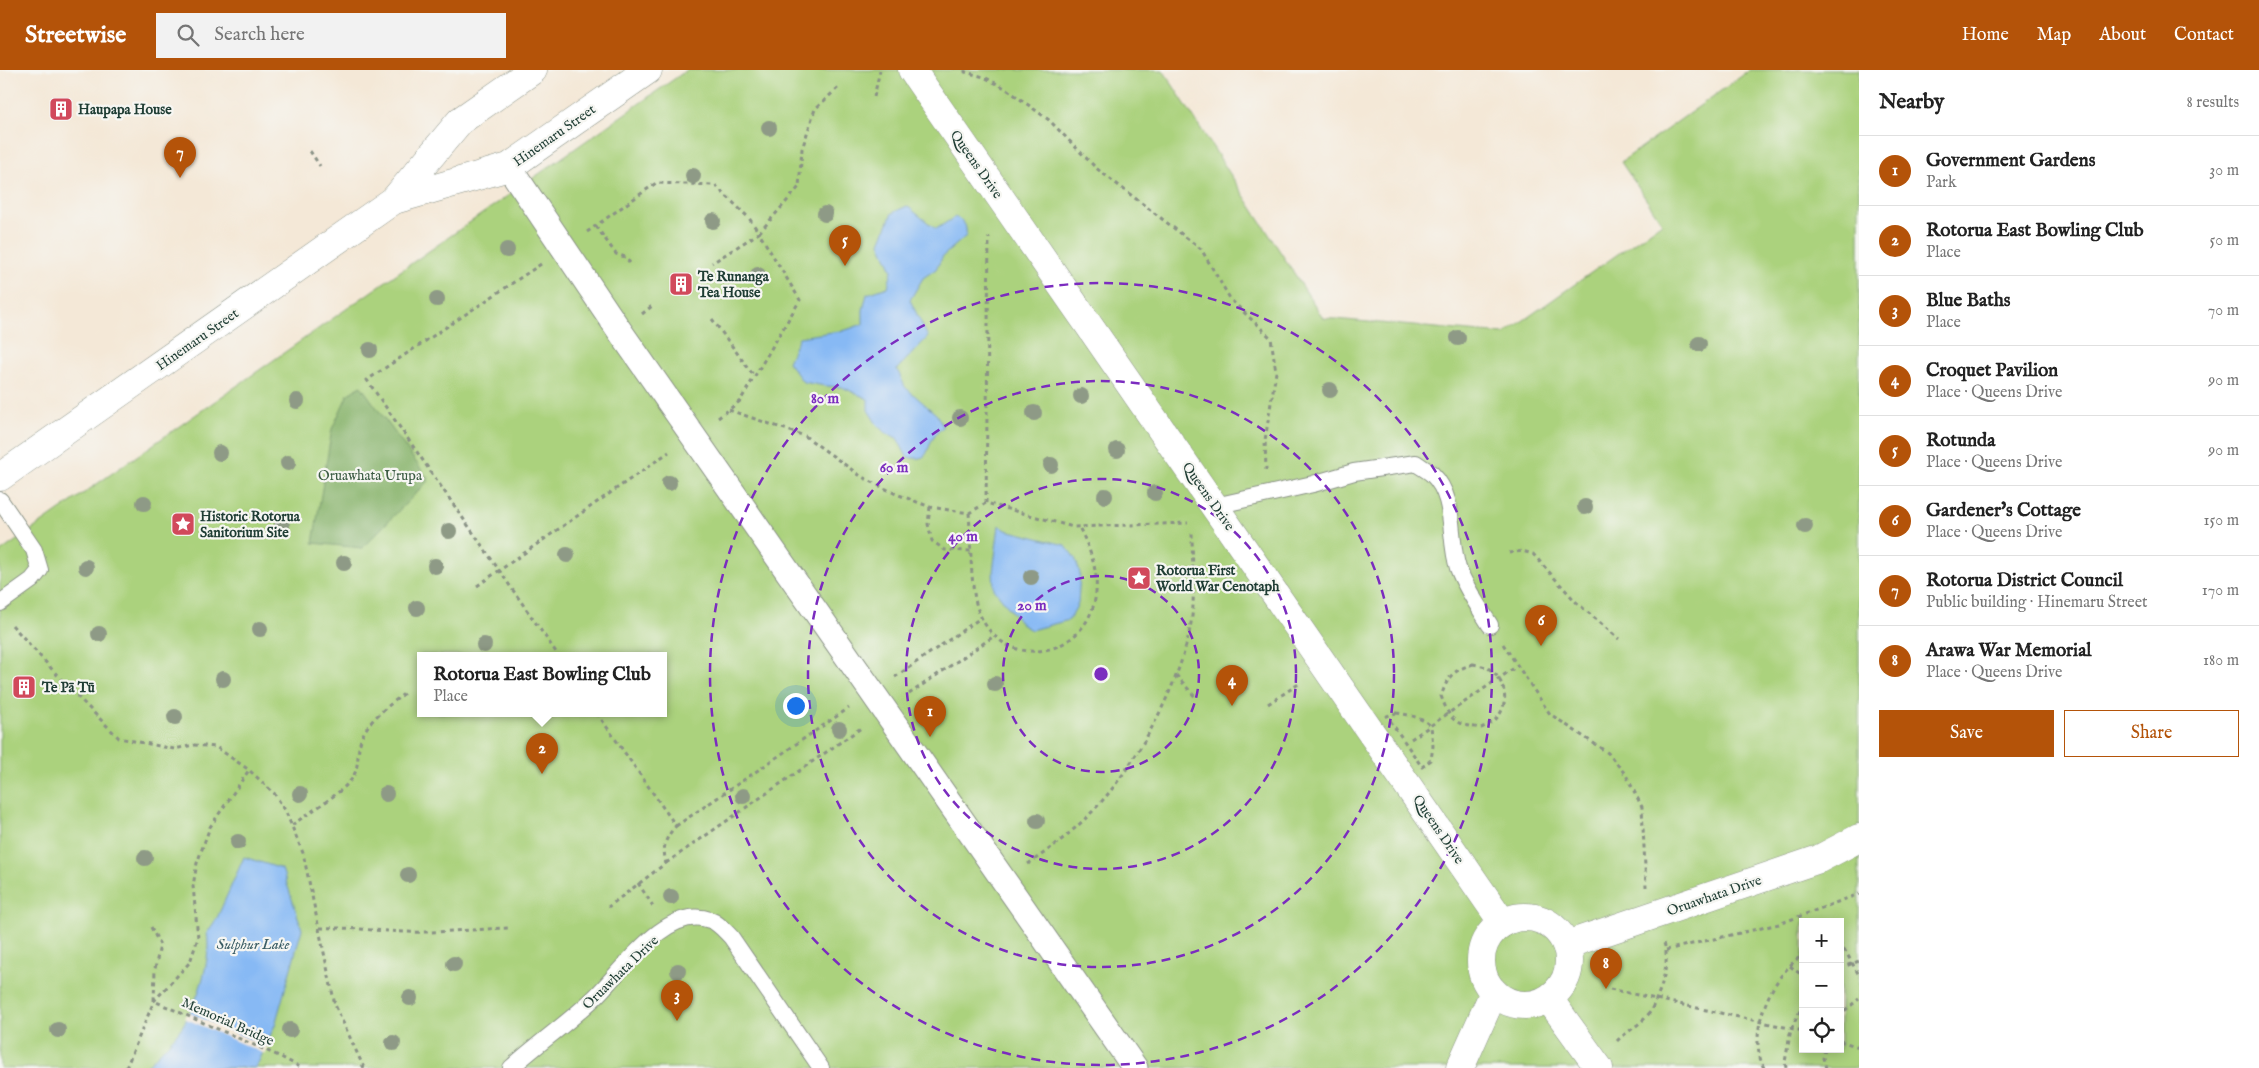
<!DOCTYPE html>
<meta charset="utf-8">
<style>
:root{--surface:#fff;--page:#f2f2f2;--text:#222;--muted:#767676;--line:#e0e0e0;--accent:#b45309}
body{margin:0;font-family:"IM FELL English",serif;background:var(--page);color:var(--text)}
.controls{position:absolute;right:15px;bottom:15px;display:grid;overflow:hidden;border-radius:0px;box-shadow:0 2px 12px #0003}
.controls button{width:45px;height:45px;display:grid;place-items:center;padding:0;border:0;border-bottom:1px solid var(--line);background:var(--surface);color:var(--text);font:25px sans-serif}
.you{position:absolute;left:795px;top:635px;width:18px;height:18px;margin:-12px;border:4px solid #fff;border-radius:50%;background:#1a73e8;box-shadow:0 0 0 8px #1a73e833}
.badge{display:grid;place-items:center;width:32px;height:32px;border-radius:50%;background:var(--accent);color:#fff;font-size:16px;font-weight:700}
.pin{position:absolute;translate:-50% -41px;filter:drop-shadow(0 1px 2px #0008)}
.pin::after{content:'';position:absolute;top:26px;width:18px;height:15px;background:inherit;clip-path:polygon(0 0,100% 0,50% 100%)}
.popup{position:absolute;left:417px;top:582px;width:250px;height:65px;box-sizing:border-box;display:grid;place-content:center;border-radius:0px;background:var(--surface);filter:drop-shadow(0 1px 4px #0005);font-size:16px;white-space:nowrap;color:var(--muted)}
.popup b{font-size:19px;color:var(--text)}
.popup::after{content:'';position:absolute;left:50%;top:100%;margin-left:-10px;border:10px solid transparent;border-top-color:var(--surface)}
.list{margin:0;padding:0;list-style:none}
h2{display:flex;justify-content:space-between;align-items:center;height:65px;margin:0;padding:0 20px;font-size:21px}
h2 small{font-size:16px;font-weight:400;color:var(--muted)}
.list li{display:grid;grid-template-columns:32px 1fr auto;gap:15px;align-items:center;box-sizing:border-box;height:70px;padding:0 20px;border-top:1px solid var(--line)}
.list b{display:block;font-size:19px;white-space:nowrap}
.list p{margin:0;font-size:16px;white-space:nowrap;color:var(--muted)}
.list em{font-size:16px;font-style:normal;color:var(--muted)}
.actions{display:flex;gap:10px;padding:15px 20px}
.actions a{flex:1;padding:11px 0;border:1px solid var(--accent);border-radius:0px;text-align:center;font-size:18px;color:var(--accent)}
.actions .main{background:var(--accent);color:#fff}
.icon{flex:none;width:28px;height:28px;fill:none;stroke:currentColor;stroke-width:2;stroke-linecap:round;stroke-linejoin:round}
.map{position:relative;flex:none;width:1859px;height:998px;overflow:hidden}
header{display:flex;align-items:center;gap:30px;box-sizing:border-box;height:70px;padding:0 25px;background:var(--accent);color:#fff}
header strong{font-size:24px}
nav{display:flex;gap:28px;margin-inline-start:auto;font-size:18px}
.search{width:350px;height:45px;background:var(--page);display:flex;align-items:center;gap:12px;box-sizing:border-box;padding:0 18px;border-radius:0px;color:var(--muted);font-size:19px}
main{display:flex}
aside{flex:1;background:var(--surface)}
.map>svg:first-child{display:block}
.green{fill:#abd27d;stroke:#658858;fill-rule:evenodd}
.forest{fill:#88b46c;stroke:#547850}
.water{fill:#87b9f4;stroke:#537b94}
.pier{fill:#f4e8d7}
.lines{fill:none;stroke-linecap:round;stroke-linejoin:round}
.service-casing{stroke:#8a9286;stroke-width:18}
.pedestrian-casing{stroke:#8a9286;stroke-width:27}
.minor-casing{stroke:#8a9286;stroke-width:29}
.path{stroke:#8a9286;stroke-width:3;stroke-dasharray:4 4;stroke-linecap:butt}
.service{stroke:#fff;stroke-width:16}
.pedestrian{stroke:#fff;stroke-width:25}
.minor{stroke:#fff;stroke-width:28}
.tree{fill:#8e9a86}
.ring{fill:none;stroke:#7b2cbf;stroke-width:2.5;stroke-dasharray:9 6}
.labels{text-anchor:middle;stroke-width:4.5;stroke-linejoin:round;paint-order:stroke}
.poi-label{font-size:14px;font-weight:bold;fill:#1f3d34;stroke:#f6f6f2;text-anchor:start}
.street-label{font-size:14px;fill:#1f3d34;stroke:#f6f6f2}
.park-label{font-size:14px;fill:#3b5b43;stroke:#f6f6f2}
.water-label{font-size:15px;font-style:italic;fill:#395c64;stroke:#f6f6f2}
.centre{fill:#7b2cbf;stroke:#f6f6f2;stroke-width:2.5}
.ring-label{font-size:15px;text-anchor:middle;font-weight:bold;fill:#7b2cbf;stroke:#f6f6f2;stroke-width:4.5;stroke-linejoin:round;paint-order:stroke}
</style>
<header>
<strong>Streetwise</strong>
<div class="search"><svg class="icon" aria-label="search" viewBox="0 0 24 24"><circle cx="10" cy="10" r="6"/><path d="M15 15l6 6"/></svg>Search here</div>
<nav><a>Home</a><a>Map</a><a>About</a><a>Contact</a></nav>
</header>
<main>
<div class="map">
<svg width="1859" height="998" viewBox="0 0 1859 998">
<rect width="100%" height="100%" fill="#f6f6f2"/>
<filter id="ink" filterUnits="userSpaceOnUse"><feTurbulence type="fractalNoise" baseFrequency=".02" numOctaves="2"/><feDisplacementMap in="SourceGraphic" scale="10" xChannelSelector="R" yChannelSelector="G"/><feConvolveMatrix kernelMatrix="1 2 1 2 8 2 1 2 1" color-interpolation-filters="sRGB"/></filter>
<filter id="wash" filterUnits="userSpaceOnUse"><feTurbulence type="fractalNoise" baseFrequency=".0096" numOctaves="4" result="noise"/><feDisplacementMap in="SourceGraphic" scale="20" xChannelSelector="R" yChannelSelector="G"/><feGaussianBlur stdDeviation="1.12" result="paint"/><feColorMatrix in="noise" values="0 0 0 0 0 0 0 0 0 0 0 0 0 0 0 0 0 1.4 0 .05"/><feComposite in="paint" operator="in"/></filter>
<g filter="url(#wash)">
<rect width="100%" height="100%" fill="#f4e8d7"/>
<path class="green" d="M687,0H1163L1323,248L1504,264L1662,153L1621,92L1750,0H1859V998H0V482ZM421,585H663V643H421ZM1803,852H1840V979H1803Z"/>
<path class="forest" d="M361,316L429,410L362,478L313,473L332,359L348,324Z"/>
<g class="water">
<path d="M907,136L936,159L955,147C965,151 967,156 966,166L943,186L936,199L923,208L910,230L928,267L897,299L905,317L937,345L943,357C940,360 936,363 934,366C925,381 931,392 907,387L897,368L884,362L876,353L868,340V329L842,317L825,316L803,312L788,292L799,267L846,260L863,254V240L867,224L888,217L892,200L880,173L892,143Z"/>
<path d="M999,455L1006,460L1065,475L1075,488L1080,503L1078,534L1069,550L1031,560L1021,554L994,519L993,502Z"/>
<path d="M244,787L282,799L302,859L275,955L256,998H145C157,985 172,971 182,957C197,933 212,891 207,863L217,848Z"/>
</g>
<path class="pier" d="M187,942L268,977L265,984L184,948Z"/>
</g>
<g filter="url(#ink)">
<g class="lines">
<g class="service-casing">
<g id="service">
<path d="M0,430L34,480L40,500L32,510L0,533"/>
<path d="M1215,436L1313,414L1354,402L1416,393C1421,397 1427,400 1432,404C1457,428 1448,468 1458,498C1466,519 1479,537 1490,555"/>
<path d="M511,998C537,974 567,954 593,929C620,904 666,833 710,850C719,853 725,861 731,867L821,998"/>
</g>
</g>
<g class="pedestrian-casing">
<path id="pedestrian" d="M509,97L619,260L1135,998"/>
</g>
<g class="minor-casing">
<g id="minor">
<path d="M912,0L1503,853"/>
<path d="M394,130L509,97L648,0"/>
<path d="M0,407L394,130L460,51L533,0"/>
<circle cx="1525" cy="891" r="44"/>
<path d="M1566,875L1819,789L1859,768"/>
<path d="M1549,929L1599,998"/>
<path d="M1460,998L1494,922"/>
</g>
</g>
<g class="path">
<path d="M965,0V2L984,7L1005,18L1049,50L1096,98L1201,179L1231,230L1271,268L1276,302L1265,370L1266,400"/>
<path d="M874,27L880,0"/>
<path d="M310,81L320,96"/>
<path d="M596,156L616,184L625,187L630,193"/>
<path d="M587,162L656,113L715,115L749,148L759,163L712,193"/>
<path d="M541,194L367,310L558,585"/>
<path d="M642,244L652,236"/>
<path d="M712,249L754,306"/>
<path d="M729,340L805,366L862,407L894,423L930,437L969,443L986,433L1073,457L1188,453"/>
<path d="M718,348L740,331L800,230L759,163L799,117L802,79L815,39L840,16"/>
<path d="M986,433L989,167"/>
<path d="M930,437L928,454L932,471L945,480L972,481"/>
<path d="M969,443C971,468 970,514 977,537C1001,611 1103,586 1096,507C1094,489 1087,473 1079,457"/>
<path d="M1509,483L1522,481L1533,484L1576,532L1619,569"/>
<path d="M477,516L669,382"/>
<path d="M12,555L68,617L119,668L174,679L194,675L216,677L249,700L274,723L285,740L303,783L335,935L364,998"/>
<path d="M1503,574L1550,644L1608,683L1626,705L1642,737L1646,817"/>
<path d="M1473,594C1477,595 1484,596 1488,598C1506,610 1511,634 1495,650C1491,653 1486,656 1481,658C1454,654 1451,652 1441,626C1449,605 1451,602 1473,594Z"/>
<path d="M1176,605L1196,628"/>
<path d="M895,607L982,547"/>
<path d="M909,624L994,566"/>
<path d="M1268,634L1300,613"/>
<path d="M597,643L676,756C665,768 662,777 666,793L608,837"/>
<path d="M1396,643C1411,645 1420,647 1431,656L1433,676L1431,690L1422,697L1387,646Z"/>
<path d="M1411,669L1517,596"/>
<path d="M292,755C307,744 344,722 353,707C359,697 357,684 360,673C366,650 389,636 406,622"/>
<path d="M676,756L849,638"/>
<path d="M666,793L861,658"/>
<path d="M1028,794C1057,775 1086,751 1108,724C1146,677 1189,597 1193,536C1194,511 1192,485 1192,460"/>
<path d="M638,813L653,836"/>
<path d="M151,857L160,875L155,899L154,931L279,986L302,998"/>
<path d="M320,858C349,857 377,861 405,862C440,863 475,859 510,858"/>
<path d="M1840,872L1859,905"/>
<path d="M1666,880L1779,854L1859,824"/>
<path d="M1790,896L1803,906"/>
<path d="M1840,898L1859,891"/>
<path d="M1610,919L1803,961"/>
<path d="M1840,947L1844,941L1859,929"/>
<path d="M1617,971C1626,962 1643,953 1650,942C1660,924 1671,893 1664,873"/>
<path d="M1840,971L1859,977"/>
<path d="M1825,979L1823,988L1826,998"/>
<path d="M126,998L154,931L190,892L198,868L193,816L197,793L210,757L249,700"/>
<path d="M1764,998C1746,963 1771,905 1803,885"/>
<path d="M1786,998L1785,992L1791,959L1803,935"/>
</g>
<use href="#service" class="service"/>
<use href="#pedestrian" class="pedestrian"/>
<use href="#minor" class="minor"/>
</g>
<g class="tree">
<circle cx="769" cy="58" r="8"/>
<circle cx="693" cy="106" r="8"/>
<circle cx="825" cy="144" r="8"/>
<circle cx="713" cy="151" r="8"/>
<circle cx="507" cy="180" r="8"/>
<circle cx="758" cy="205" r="8"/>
<circle cx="437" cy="229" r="8"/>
<circle cx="1458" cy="268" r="8"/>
<circle cx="1699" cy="274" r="8"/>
<circle cx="370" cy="280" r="8"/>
<circle cx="1330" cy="320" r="8"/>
<circle cx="1081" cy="326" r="8"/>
<circle cx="297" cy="331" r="8"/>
<circle cx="1034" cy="343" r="8"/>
<circle cx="960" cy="348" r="8"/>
<circle cx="1117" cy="380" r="8"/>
<circle cx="220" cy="383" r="8"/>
<circle cx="288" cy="393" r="8"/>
<circle cx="1051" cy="395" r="8"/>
<circle cx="669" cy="413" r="8"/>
<circle cx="1155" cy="423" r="8"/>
<circle cx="1105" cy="426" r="8"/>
<circle cx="144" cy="433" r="8"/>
<circle cx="1585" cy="437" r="8"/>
<circle cx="282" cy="456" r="8"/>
<circle cx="1805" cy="456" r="8"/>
<circle cx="449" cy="461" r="8"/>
<circle cx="567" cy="485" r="8"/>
<circle cx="344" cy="493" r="8"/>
<circle cx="435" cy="496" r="8"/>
<circle cx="86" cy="497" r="8"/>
<circle cx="1031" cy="507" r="8"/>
<circle cx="417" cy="538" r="8"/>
<circle cx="260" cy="559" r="8"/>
<circle cx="99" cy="564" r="8"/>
<circle cx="484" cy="575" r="8"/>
<circle cx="223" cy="609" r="8"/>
<circle cx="995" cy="614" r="8"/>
<circle cx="175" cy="647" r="8"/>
<circle cx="839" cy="659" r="8"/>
<circle cx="300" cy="724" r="8"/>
<circle cx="386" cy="724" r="8"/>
<circle cx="743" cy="726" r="8"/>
<circle cx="1037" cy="751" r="8"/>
<circle cx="238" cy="772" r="8"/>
<circle cx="145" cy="788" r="8"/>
<circle cx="408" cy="805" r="8"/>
<circle cx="671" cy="827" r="8"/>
<circle cx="454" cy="894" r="8"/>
<circle cx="678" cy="901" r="8"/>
<circle cx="410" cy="928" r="8"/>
<circle cx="58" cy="960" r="8"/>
<circle cx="290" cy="960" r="8"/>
<circle cx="393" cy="973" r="8"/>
</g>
</g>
<g class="ring">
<circle cx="1101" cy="604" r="98"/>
<circle cx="1101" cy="604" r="195"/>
<circle cx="1101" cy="604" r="293"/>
<circle cx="1101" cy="604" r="391"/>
</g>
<defs>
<g id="building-square" transform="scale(1.25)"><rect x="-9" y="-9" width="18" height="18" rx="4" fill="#d1495b" stroke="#f6f6f2"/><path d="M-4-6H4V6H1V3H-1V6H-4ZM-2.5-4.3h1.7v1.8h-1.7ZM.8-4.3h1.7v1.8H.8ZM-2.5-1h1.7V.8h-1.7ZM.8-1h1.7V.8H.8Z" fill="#fff"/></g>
<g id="sight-square" transform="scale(1.25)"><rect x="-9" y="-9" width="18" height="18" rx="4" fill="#d1495b" stroke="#f6f6f2"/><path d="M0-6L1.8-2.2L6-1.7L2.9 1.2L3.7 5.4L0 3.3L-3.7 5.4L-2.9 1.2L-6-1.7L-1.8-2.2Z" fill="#fff"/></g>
</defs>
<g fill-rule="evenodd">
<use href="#building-square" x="61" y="39"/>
<use href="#building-square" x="681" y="214"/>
<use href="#sight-square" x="183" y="454"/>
<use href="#sight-square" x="1139" y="508"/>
<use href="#building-square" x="24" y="617"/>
</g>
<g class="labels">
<g class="poi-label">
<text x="78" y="44">Haupapa House</text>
<text x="698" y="211">Te Runanga<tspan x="698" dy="16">Tea House</tspan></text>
<text x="200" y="451">Historic Rotorua<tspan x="200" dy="16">Sanitorium Site</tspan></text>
<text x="1156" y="505">Rotorua First<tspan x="1156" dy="16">World War Cenotaph</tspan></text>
<text x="42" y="622">Te Pā Tū</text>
</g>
<g class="street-label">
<text transform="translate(554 65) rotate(-35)" y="5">Hinemaru Street</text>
<text transform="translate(977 94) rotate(55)" y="5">Queens Drive</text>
<text transform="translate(197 269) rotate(-35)" y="5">Hinemaru Street</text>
<text transform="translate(1209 426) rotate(55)" y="5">Queens Drive</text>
<text transform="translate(1439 759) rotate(56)" y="5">Queens Drive</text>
<text transform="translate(1714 825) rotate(-19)" y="5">Oruawhata Drive</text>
<text transform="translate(620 902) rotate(-44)" y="5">Oruawhata Drive</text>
<text transform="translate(228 951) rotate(24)" y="5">Memorial Bridge</text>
</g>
<g class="park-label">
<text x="370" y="410">Oruawhata Urupa</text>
</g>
<g class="water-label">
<text x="253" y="879">Sulphur Lake</text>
</g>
</g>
<circle cx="1101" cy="604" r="8" class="centre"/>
<g class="ring-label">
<text x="825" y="333">80 m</text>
<text x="894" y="402">60 m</text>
<text x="963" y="471">40 m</text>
<text x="1032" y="540">20 m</text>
</g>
</svg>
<div class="controls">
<button>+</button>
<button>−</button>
<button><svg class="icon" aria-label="locate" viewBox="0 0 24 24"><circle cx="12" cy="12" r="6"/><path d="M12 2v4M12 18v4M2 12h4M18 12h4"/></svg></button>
</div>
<div class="you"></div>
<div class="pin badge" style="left:930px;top:667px">1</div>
<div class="pin badge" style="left:542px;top:704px">2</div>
<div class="popup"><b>Rotorua East Bowling Club</b>Place</div>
<div class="pin badge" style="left:677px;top:951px">3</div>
<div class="pin badge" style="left:1232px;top:636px">4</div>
<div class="pin badge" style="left:845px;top:196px">5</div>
<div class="pin badge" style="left:1541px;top:576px">6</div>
<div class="pin badge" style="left:180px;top:108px">7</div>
<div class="pin badge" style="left:1606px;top:919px">8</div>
</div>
<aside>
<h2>Nearby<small>8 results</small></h2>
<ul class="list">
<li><span class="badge">1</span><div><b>Government Gardens</b><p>Park</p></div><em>30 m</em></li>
<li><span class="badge">2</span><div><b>Rotorua East Bowling Club</b><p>Place</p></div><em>50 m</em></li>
<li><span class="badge">3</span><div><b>Blue Baths</b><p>Place</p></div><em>70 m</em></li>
<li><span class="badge">4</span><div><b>Croquet Pavilion</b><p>Place · Queens Drive</p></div><em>90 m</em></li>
<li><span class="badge">5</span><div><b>Rotunda</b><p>Place · Queens Drive</p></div><em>90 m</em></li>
<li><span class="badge">6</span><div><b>Gardener's Cottage</b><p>Place · Queens Drive</p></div><em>150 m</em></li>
<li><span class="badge">7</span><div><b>Rotorua District Council</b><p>Public building · Hinemaru Street</p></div><em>170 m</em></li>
<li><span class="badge">8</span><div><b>Arawa War Memorial</b><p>Place · Queens Drive</p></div><em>180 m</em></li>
</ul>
<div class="actions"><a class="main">Save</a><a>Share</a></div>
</aside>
</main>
